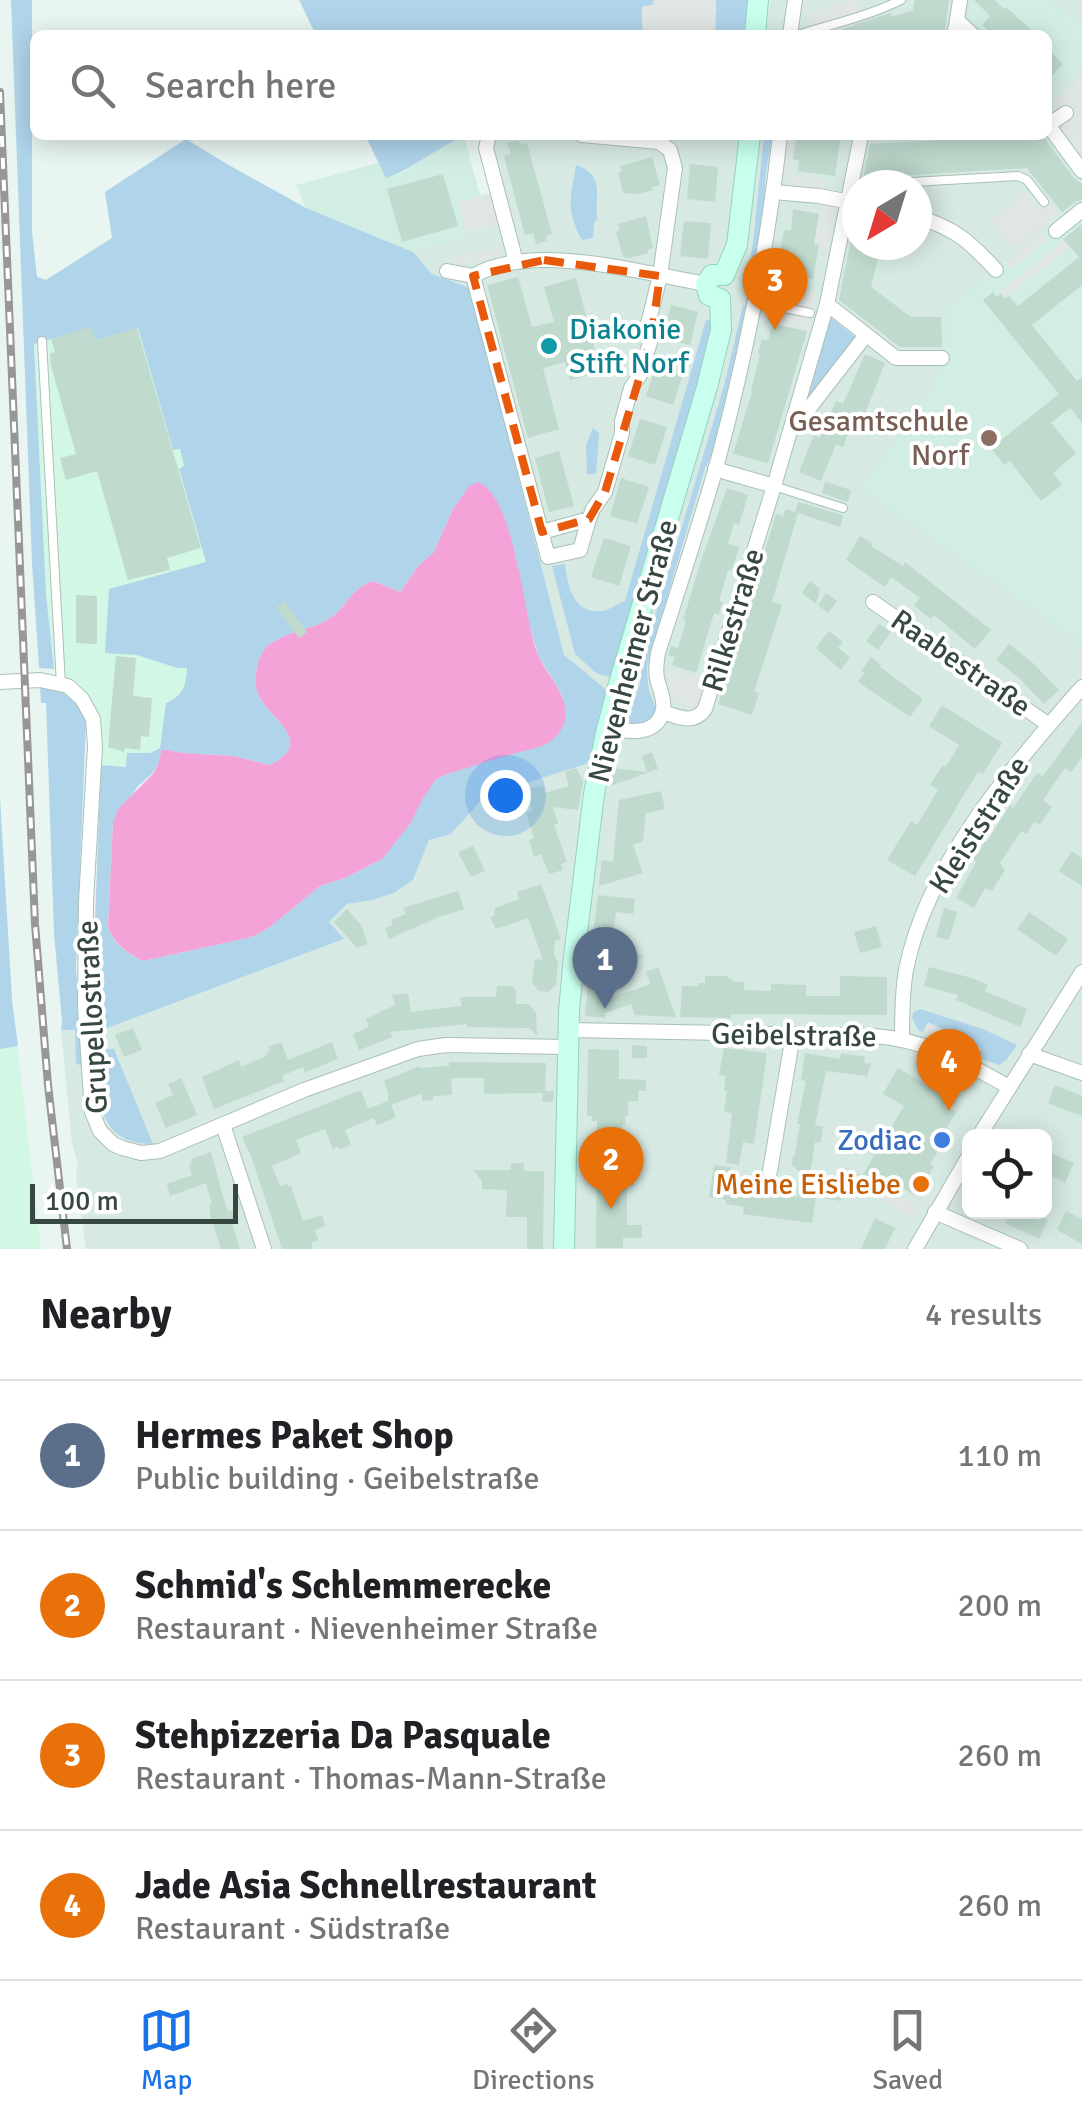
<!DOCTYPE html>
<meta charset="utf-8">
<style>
:root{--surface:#fff;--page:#f2f2f2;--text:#202124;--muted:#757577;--line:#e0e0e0;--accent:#1a73e8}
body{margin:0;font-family:Signika,sans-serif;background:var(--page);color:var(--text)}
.controls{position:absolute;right:30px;bottom:30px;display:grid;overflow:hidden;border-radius:15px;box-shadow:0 5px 25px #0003}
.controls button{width:90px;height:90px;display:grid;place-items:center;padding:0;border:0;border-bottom:2px solid var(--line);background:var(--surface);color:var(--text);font:50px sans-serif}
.compass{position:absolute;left:842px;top:170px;width:90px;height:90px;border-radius:50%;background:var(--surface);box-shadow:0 5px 25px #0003;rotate:218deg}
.scale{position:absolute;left:30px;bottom:25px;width:208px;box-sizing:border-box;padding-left:10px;border:5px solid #364840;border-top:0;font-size:28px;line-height:35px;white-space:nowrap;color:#364840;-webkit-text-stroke:8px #fff;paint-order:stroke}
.you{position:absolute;left:505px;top:795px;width:35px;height:35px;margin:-25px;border:8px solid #fff;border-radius:50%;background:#1a73e8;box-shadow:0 0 0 15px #1a73e833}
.badge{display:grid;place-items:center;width:65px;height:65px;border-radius:50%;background:var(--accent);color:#fff;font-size:32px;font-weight:700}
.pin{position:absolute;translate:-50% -82px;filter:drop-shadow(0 2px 5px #0008)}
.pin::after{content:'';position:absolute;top:52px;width:35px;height:30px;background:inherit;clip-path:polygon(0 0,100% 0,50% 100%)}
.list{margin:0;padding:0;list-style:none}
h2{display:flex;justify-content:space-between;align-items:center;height:130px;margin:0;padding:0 40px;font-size:42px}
h2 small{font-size:32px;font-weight:400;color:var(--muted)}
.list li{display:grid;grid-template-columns:65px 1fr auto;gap:30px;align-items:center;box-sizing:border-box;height:150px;padding:0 40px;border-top:2px solid var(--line)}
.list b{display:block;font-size:38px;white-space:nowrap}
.list p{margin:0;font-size:32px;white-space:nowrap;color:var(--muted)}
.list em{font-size:32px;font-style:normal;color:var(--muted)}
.icon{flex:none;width:55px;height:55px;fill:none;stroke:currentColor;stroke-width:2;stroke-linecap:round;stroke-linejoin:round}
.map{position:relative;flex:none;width:1082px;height:1249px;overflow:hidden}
.search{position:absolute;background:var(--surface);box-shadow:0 5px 25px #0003;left:30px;right:30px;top:30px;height:110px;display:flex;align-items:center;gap:25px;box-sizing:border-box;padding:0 35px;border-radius:15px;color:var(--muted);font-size:38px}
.sheet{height:730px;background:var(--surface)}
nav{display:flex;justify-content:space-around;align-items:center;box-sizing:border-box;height:140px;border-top:2px solid var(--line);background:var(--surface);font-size:28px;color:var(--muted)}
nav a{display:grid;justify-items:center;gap:5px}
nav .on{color:var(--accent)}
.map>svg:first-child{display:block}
.residential{fill:#d6e9e2;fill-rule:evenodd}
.commercial{fill:#d3f7e5}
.education{fill:#d2eee4}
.green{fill:#b0d4ea;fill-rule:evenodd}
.parking{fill:#e0e6e3}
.water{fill:#f3a3d7}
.building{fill:#c0dace}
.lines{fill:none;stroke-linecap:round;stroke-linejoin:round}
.lane-casing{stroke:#aac0b7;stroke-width:10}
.street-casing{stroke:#aac0b7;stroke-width:16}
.secondary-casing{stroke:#94d3be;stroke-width:22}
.lane{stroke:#fff;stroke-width:8}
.street{stroke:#fff;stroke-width:14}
.secondary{stroke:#c8ffee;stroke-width:20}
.rail-casing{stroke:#979797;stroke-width:8}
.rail{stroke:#fff;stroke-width:4;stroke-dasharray:11;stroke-linecap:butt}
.marked{fill:none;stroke:#e8590c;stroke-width:8;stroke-dasharray:20 12;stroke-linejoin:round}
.culture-dot{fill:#0f9aa8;stroke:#fff;stroke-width:4}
.education-dot{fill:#8d6e63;stroke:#fff;stroke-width:4}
.shop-dot{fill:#3f7fe0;stroke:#fff;stroke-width:4}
.food-dot{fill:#e8710a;stroke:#fff;stroke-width:4}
.labels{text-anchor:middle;stroke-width:8;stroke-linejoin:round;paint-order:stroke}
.culture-label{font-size:30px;fill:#0d838f;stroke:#fff;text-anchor:start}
.education-label{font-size:30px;fill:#785e54;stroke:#fff;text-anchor:end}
.street-label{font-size:30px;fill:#364840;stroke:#fff}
.shop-label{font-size:30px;fill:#366cbe;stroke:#fff;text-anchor:end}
.food-label{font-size:30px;fill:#c56008;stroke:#fff;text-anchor:end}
</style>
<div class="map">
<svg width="1082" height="1249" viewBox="0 0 1082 1249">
<rect width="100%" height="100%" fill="#e8f5f0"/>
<path class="residential" d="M770,0H1082V1249H86L76,1175L78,1164L72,1144L61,1030L102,1029L343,940L329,922L347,904L372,900L394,893L413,880L429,840L451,834L485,796L609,755L626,698L609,692L564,655L470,288L432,274L413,252L503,226L479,135H1047V35H766ZM857,185H917V245H857ZM970,1136H1044V1212H970Z"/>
<g class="commercial">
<path d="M91,327L95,340L138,327L173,449L180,448L185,467L179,469L206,563L105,652L137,655L177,668H187L186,683L183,691L166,703L160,747L150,753H128L126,767L101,765V735L95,707L88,695L79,687L67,677L56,673L54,669L46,594L34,344Z"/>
<path d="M0,795L12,1000L41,1249H0Z"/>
</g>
<g class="education">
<path d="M970,0H1051L1082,27V63L1047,88V35H986L967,17Z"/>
<path d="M464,136L480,195L495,192L504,226L413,252L306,208L296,185L378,163L387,177L404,172L453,140Z"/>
<path d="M1082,201V644L859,488L932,389L945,354V310Z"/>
</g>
<g class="green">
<path d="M11,0H32V231L37,277L46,280L112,238L105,192L186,139L225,163L306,208L413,252L432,274L470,288L564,655L609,692L592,762L485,796L451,834L429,840L413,880L394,893L372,900L347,904L329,922L344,939L102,1030H94L93,970L101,765L126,767L127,753H150L160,748L166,703C183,695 186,687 187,668H177L137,655L105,653L109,589L206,562L179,469L184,466L180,449L173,450L138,328L95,341L90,328L34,344L46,594L54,669L39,668L32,563ZM453,509L527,617L538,655L563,697L450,773L436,779L382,859L345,878L320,886L270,927L252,937L143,961C126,952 115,946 108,927L113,822L138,786L152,774L158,764L162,749L183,753L233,756L270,765C317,741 270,721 258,694C254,684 256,672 258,663C260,656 264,648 270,644C286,632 310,630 327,620C347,609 347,591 373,581L400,592L420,564L434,552Z"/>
<path d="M299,0H654L652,5L642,7L643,35H316Z"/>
<path d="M716,0H748L745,35H715Z"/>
<path d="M365,135H468C439,145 416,168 386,178Z"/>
<path d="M764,135H772C770,154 761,187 766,203L763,209L749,290L745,289L753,243Z"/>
<path d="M576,165C605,175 595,195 597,219L594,223L593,238L582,240C565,209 571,197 576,165Z"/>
<path d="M743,305H746L727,397L711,457L705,468L647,666C647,675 648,683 649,691C650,696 654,701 655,706C659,724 638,725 626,723L640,684L641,663L724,386Z"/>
<path d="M830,317L855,337L810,395L807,393Z"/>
<path d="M706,320L712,321L710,346L612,678L596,673L575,654L552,566L565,564C567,584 573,615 602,611C610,610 617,604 625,601Z"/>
<path d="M593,428L599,433L596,474H587L586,445Z"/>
<path d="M40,686C63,690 78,698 86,722L76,967L82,1065L76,1064L75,1030H61L62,1021L54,933L46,703H41Z"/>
<path d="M0,799L12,1000L18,1046L0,1049Z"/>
<path d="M920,1009L983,1029L1017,1045L1006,1060L999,1065L977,1057L981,1048L928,1023L923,1032L918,1030L912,1017L914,1012Z"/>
<path d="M99,1049H114L153,1144C93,1143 99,1094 99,1049Z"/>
</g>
<g class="parking">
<path d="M654,0H716L715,35H643L642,7L652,5Z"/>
<path d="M848,0H856L863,21L818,35L810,13Z"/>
<path d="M1082,78V160L1056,127L1063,121L1050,103Z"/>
<path d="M785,135H796L790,174L825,180L823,190L789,185L790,178L779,176Z"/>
<path d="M1026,192L1041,211L1051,204L1059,214L1012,250L989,221Z"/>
<path d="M491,193L500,224L466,233L458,202Z"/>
<path d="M821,202L837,205L828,251L818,249L814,244Z"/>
<path d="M1042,232L1048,239L1011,269L1006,261Z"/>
<path d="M1065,240L1070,247L1005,299L1000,292Z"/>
<path d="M501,246L503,255L452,268L450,259Z"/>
<path d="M768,284L816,294L809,331L761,321Z"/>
<path d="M669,669L707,681L698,709L671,700L667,676Z"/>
<path d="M928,1022L981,1048L977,1057L923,1032Z"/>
<path d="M914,1048L949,1063L967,1073L962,1082L940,1070L910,1058Z"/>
<path d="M881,1186L919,1208L913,1218L875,1196Z"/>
</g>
<path class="water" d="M478,482C515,496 523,615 537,652C546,677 576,700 562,728C559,734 551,742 546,744C537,749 526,750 516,753C494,760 472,766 450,773L436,779L422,800L410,824L382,859L345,878L320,886L270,927L252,937L143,961C126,952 115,945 108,927L113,822L119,808L153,774L158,764L162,749L183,753L233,756L270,765C317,741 270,721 258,694C254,684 256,672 258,663C260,656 264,648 270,644C286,632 310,630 327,620C347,609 347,591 373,581L400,592L420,564L434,552L453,509L470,485Z"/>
<g class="building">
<path d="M915,0H949L944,35H831V33L890,13L892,17L913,10Z"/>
<path d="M974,0H995L1004,9L1006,7L1037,35H993L982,25L990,16Z"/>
<path d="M1047,48L1063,64L1047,81Z"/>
<path d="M797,135H841L835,176L798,171L799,160L793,159Z"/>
<path d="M1034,135H1042L1073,177L1082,184V200L1075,202L1062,212L1027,168L895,176L893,185H862L870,144Z"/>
<path d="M519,140L520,145L527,143L552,234L546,235L547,241L536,244L533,233L525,235L504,156L511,154L507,143Z"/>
<path d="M652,157L660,185L652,187L653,190L638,194L623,193L618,172L622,171L620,166Z"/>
<path d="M690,164L718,167L715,202L687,199Z"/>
<path d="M443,174L458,226L402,242L387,189Z"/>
<path d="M793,209L819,214L814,244L819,245L813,279L781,273L784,252L780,251L784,230H791Z"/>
<path d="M646,216L653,248L647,250L648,253L629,258L623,257L616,232L620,230L618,224Z"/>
<path d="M855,220H857V245H881L871,287L911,317H941L942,347H900L839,300Z"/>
<path d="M684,221L711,223L708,259L680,256Z"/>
<path d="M1082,224V285L1032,325L1077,381L1082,377V423L1070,408L1051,423L1076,453L1053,473L1062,485L1041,501L1010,461L1004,465L991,448L1059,394L983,300L993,292L996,297L1001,294L1005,299L1009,296L1018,306L1079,257L1063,239Z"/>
<path d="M518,277L532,327L554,322L544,287L576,278L601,372L570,380L565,362L543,368L559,429L528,438L487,285Z"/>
<path d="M671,305L698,312L690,345L663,338Z"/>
<path d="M773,324L807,331L768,463L733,454L752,392L751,391L760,354L758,353L762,339L768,340Z"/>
<path d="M91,327L95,341L137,328L201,548L167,558L170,570L128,580L97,471L66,480L60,458L76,454L51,366L50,353L55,352L51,339Z"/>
<path d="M865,354L885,363L865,413L858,410L843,447L836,444L821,481L799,472L814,435L820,438L836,401L843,404Z"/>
<path d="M658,360L685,368L673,405L646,396Z"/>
<path d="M640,419L667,427L655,465L628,456Z"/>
<path d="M559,451L574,506L549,512L535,458Z"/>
<path d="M621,478L649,487L637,524L610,516Z"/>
<path d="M825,482L851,490L848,502L822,493Z"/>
<path d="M727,488L748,495L739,525L734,523L728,544L739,547L732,571L728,570L719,601L722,602L719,615L714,613L696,673L672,665L675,657L668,655L671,646L678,648L686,621L683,620L701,561Z"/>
<path d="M798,502L843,515L840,527L798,513L772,602L782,605L754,692L759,693L752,715L718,704L776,514L783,516L786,509L795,512Z"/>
<path d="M860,536L872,543L871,546L903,566L905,562L991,630L975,649L934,615L931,619L914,606L920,598L891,577L885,587L846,560Z"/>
<path d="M604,538L631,546L619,586L591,577Z"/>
<path d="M810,581L820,589L816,604L802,593Z"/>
<path d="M826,593L837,601L828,613L818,605Z"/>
<path d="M76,595L97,596V644L76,643Z"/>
<path d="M284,601L307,632L299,638L276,607Z"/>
<path d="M879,624L891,632L878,650L866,641Z"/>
<path d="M829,631L843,642L838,648L850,657L841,670L816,648Z"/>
<path d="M1009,644L1033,663L1059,690L1044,704L1018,677L996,660Z"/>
<path d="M116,656L136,658L133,696L152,698L149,737L141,736L140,750L125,748L124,752L108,747Z"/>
<path d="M871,657L881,665L879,666L923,699L910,717L858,682L865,673L861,671Z"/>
<path d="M942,705L1002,743L983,774L978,772L965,793L915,876L887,860L911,821L917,825L938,790L930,785L943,765L946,767L959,745L929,726Z"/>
<path d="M1082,722V757L1071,772L1065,768L1043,800L1052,807L1040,825L1034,822L1027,834L1021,831L1000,863L1005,870L992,891L985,888L974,908L956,898L976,862L970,858L978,846L981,848L985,841L987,842L1010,805L1013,808L1037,773L1043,776Z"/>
<path d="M652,752L658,769L610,786L613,768L647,772L642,756Z"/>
<path d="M576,768L583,781L578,810L553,807L558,824L554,825L567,862L561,864L563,870L549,874L541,854L534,857L529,840L534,838L526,812L532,811L526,790L543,785L545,793L569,786L565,772Z"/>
<path d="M661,791L665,809L646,813L643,841L633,845L643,873L599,886L602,860L613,862L619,800Z"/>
<path d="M473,846L485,871L471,877L458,852Z"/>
<path d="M1072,851L1082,858V886L1059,871Z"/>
<path d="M541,884L561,939L555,941L554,954L558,963L556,985L548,992L539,991L532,983L535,959L543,960L528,918L496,929L490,917L494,916L495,908L519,899L517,892Z"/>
<path d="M458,891L464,909L439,917L389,939L385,928L393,925L391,920L406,914L403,908Z"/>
<path d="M598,895L635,899L633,914L616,912L611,953L645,956L613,967L610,998L651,984L646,972L658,967L676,1017L635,1015L631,1004L605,1013V1018L585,1016L589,973L597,974L599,952H591Z"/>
<path d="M944,908L957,912L949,940L936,937Z"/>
<path d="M347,909L361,925L368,944L357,948L334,922Z"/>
<path d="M1029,912L1068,939L1056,956L1017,929Z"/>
<path d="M876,926L882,947L860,953L854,932Z"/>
<path d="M929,967L972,978L988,985L985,991L1027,1009L1020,1027L956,1000L958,995L924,986Z"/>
<path d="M705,976H726L734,982H744V990L771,991V984L806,985V996H840V976L887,977V1015L731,1014V1018L680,1017L682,986H698V983H705Z"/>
<path d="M497,986H512L516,991V1004H529L536,1013L537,1035L529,1028L467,1027V1024L390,1032L393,1037L359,1050L353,1034L369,1027L366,1019L395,1005L392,995L408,993L411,1012L462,1006L460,997H496Z"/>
<path d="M133,1028L142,1050L124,1057L115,1035Z"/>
<path d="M281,1042L288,1060L332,1042L338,1059L305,1072L303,1067L282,1076L284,1081L214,1109L202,1077L239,1060L241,1067L264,1057L270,1050L268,1047Z"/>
<path d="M632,1045L647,1046V1058H632Z"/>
<path d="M724,1048L767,1053L754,1144L743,1142L739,1165L726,1163L732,1113L724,1112L727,1091L724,1090L726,1076L719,1075Z"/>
<path d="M588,1049L619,1050V1079L646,1080V1091H638V1101H628V1116H625V1125H622V1158H635L634,1186H627V1225H642V1238H623V1248H596L597,1121H592V1116H587Z"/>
<path d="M805,1053L840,1059L841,1053L865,1057L864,1063L871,1064L867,1076L826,1071L815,1125L823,1127L822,1136L820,1143L815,1142L809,1181L792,1165L793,1155H795L800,1124H797L806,1081L801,1080Z"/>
<path d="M449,1062L546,1063L545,1091H554L553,1102H542L543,1093L484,1094V1078H451L452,1095L433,1096V1100L422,1101V1093L391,1105L396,1117L377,1125L374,1118L345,1130L351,1145L340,1149L338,1146L333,1149L325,1129L296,1140L301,1153L272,1166L280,1186L287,1184L289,1187L291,1186L303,1221L322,1215L325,1226L315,1230L318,1240L311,1243L313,1249H282L251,1156L242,1137L361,1090L368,1109L388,1101V1092L384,1081L419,1066L420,1068L449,1066Z"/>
<path d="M898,1068L949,1098L944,1106L956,1112L944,1132L948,1135L930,1164L934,1166L916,1196L885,1178L875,1196L838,1177L844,1167L862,1176L874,1156L854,1143L859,1135H864L881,1145L904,1106L883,1094Z"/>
<path d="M181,1078L197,1115L166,1128L155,1103L173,1095L168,1084Z"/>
<path d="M1055,1085L1082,1096V1116L1048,1103Z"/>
<path d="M1044,1150L1074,1163L1065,1183L1045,1173L1047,1168L1044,1167Z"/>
<path d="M211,1152L224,1200L228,1211L233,1210L237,1222L232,1223L240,1249H221L209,1212L211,1211L209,1205L212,1204L206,1183L170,1196L167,1184L192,1175L189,1165L192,1164L191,1159Z"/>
<path d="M511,1163H524V1171H544L543,1249H527V1217H506L507,1190L482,1189V1181L473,1170H511Z"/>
<path d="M714,1165L731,1167L729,1184L746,1189L797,1197L799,1182L842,1195L841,1201L816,1197L812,1223L743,1214L744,1207L726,1204V1200L709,1197Z"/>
<path d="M1066,1211L1082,1219V1244L1057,1230Z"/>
<path d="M1010,1212H1031L1048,1220L1039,1239L1005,1223Z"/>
<path d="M875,1218L895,1228L885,1249H861Z"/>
</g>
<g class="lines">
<g class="lane-casing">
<g id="lane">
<path d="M798,35C832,24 869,16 901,0"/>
<path d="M906,185L912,182L1018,176L1027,180L1044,202"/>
<path d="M754,302L810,313"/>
<path d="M42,341L61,684"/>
<path d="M774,486L843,508"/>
</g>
</g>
<g class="street-casing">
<g id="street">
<path d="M957,20L960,0"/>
<path d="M790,35L795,0"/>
<path d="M954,35L957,20L973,35"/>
<path d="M1066,113L1048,125L1082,171"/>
<path d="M489,135L486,148L516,262"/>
<path d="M774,192L819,196L856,203"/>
<path d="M917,217C955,228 969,241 996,270"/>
<path d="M1056,231L1082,210"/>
<path d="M447,271L473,276C533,241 641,273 706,284"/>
<path d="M473,276L548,557L580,550L589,519"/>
<path d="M827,304L896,358H942"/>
<path d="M793,429L866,335"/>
<path d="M715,469L774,486L827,304L861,136"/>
<path d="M542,532L589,519L593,509L605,492L622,433V421L631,388L640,375L651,339L647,328L660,276L675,168L670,150L659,142L582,135"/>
<path d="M873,602L1049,725"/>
<path d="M0,682L40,680L68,686L82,699L93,719L95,746L86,902L85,1007L92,1112L100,1131L113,1144L122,1148L141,1153L160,1151L304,1090L418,1049L446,1045L568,1047"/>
<path d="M663,712C678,717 694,725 705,709L774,486"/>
<path d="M608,727C627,732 657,737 663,710C665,699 659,688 657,678C655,669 657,661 658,653C678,590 699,527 717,464C746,356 768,246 780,135"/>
<path d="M569,1030L875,1036C927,1040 964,1062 1009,1087"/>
<path d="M902,1038C902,1015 902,992 906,970C926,865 1014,765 1082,687"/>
<path d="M1029,1054L1082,1073"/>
<path d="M223,1125L264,1249"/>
<path d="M979,1136L1082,972"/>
<path d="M770,1171L793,1035"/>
<path d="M935,1212L1020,1249"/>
<path d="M915,1249L970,1154"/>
</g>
</g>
<g class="secondary-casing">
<g id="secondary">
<path d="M755,35L758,0"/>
<path d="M724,275L737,245L750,135"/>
<path d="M720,299L709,295L706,284L712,275H724"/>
<path d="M564,1249L569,1011L574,957L594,794L606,733L618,687L707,387L721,330L720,299"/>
</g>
</g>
<use href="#lane" class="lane"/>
<use href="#street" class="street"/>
<use href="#secondary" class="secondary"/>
<g class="rail-casing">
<path id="rail" d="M0,92L35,924L48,1085L67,1249"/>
</g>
<use href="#rail" class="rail"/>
</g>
<path class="marked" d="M544,260L660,276L651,339L605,492L589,519L542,532L473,276Z"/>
<circle class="culture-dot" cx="549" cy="346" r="10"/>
<circle class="education-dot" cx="989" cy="438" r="10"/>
<circle class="shop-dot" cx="942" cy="1140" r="10"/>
<circle class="food-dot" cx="921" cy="1184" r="10"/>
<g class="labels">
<g class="culture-label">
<text x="569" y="339">Diakonie<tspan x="569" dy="34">Stift Norf</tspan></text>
</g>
<g class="education-label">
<text x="969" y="431">Gesamtschule<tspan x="969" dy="34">Norf</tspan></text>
</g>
<g class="street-label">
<text transform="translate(733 620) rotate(-73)" y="10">Rilkestraße</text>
<text transform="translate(633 651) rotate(-75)" y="10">Nievenheimer Straße</text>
<text transform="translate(961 663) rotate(35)" y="10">Raabestraße</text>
<text transform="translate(979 825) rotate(-57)" y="10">Kleiststraße</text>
<text transform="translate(92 1017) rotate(-93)" y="10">Grupellostraße</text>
<text transform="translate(794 1035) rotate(1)" y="10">Geibelstraße</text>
</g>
<g class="shop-label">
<text x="922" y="1150">Zodiac</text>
</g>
<g class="food-label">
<text x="901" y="1194">Meine Eisliebe</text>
</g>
</g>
</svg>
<div class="controls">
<button><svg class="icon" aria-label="locate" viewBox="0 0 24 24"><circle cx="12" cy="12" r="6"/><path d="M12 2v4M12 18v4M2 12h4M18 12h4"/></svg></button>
</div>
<svg class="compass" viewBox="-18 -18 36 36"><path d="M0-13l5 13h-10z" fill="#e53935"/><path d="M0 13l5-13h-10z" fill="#757577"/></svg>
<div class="scale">100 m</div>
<div class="you"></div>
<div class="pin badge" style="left:605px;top:1009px;background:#5c6f8a">1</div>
<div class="pin badge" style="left:611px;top:1209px;background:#e8710a">2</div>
<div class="pin badge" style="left:775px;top:330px;background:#e8710a">3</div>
<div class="pin badge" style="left:949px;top:1111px;background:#e8710a">4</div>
<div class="search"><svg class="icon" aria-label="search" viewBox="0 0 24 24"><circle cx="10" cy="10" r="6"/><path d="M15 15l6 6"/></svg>Search here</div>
</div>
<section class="sheet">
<h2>Nearby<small>4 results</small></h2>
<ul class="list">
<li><span class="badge" style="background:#5c6f8a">1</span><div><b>Hermes Paket Shop</b><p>Public building · Geibelstraße</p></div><em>110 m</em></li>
<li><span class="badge" style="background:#e8710a">2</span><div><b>Schmid's Schlemmerecke</b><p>Restaurant · Nievenheimer Straße</p></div><em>200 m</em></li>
<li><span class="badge" style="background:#e8710a">3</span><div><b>Stehpizzeria Da Pasquale</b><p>Restaurant · Thomas-Mann-Straße</p></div><em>260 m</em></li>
<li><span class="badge" style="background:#e8710a">4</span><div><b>Jade Asia Schnellrestaurant</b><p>Restaurant · Südstraße</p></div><em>260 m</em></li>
</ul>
</section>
<nav>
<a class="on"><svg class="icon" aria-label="map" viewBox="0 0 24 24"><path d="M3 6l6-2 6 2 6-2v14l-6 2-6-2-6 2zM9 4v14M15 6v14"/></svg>Map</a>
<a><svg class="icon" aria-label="directions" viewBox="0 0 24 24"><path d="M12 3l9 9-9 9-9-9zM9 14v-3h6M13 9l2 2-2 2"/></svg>Directions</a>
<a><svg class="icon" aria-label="saved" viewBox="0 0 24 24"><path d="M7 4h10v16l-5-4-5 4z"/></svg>Saved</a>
</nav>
